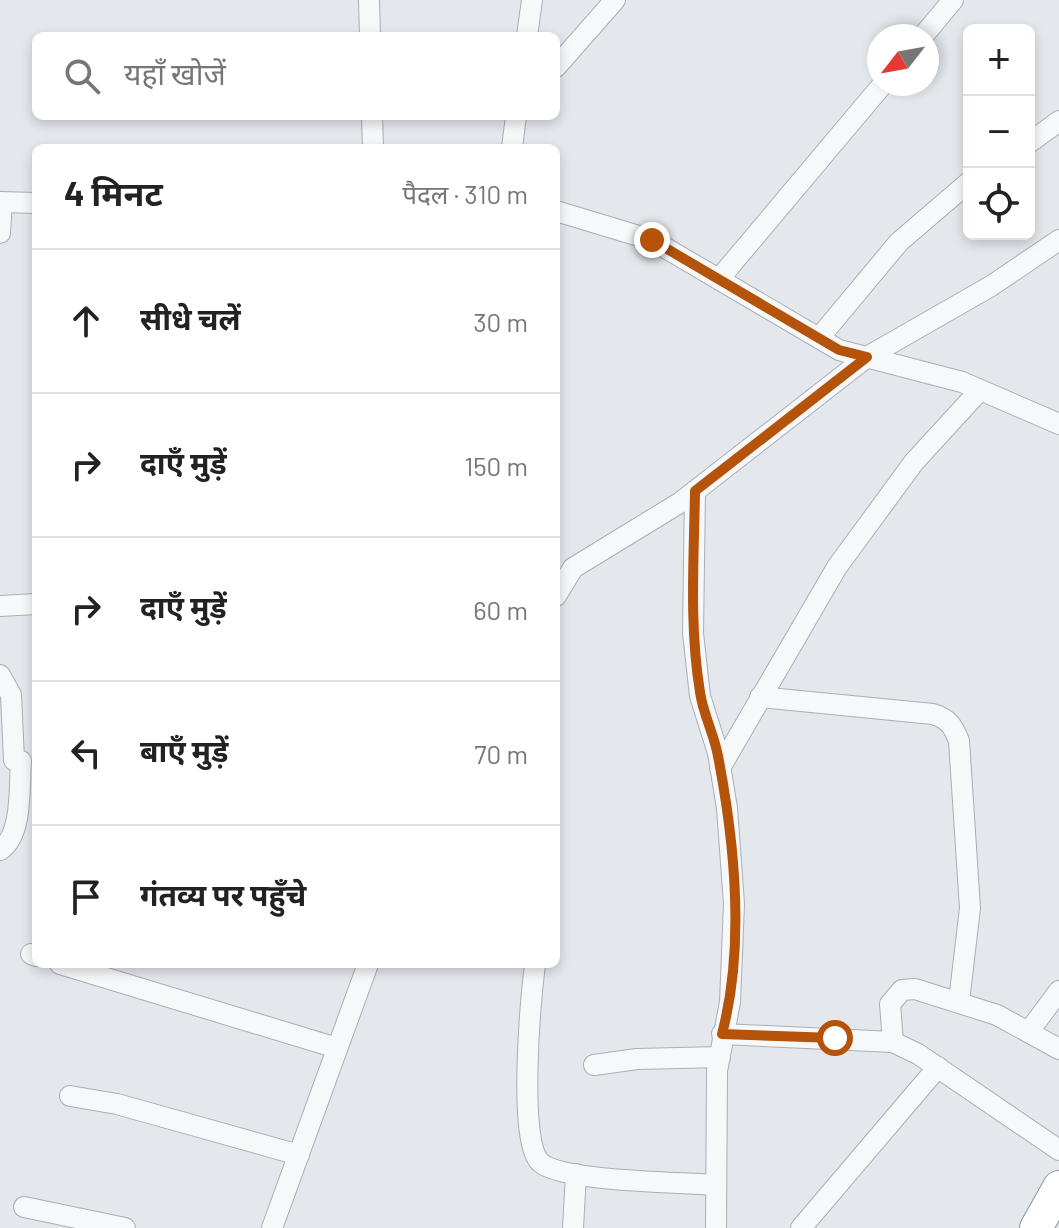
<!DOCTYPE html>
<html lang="hi">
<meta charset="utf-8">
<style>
:root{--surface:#fff;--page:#f2f2f2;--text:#222;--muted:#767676;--line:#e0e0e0}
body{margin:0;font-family:Barlow,"Noto Sans Devanagari",sans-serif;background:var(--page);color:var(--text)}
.controls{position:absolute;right:24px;top:24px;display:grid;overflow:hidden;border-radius:12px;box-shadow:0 4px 12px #0003}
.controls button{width:72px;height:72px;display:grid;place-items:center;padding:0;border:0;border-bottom:2px solid var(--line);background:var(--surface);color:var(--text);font:40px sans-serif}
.compass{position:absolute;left:867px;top:24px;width:72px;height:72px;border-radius:50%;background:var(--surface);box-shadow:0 4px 12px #0003;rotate:239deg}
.stop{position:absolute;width:24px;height:24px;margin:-18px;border:6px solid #b45309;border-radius:50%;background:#fff}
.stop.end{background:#b45309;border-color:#fff;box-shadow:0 2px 8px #0008}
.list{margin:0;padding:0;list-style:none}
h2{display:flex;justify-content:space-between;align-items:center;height:104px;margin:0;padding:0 32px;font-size:34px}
h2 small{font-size:26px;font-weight:400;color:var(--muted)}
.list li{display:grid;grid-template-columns:52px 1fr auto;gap:24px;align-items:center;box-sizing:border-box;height:144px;padding:0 32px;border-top:2px solid var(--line)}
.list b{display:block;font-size:30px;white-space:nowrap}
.list em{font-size:26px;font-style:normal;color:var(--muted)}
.icon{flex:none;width:44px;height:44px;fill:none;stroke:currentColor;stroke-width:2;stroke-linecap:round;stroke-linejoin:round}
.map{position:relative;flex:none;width:1059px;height:1228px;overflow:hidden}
.search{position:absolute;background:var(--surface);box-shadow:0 4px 12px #0003;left:32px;top:32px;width:528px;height:88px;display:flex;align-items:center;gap:20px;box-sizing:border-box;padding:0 28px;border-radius:12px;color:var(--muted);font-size:30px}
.panel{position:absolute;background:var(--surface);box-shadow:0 4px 12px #0003;left:32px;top:144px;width:528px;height:824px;border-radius:12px}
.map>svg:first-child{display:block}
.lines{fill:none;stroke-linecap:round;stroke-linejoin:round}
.minor-casing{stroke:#a9aeb7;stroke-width:22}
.trunk-casing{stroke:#8b94a3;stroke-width:34}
.minor{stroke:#f7f8fa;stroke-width:20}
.trunk{stroke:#fff;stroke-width:32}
.route{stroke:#b45309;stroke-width:10}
</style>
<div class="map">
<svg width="1059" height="1228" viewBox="0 0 1059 1228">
<rect width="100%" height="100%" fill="#e4e7ec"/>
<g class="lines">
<g class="minor-casing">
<g id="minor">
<path d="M369,0L370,36"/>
<path d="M527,36L532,0"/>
<path d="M923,36L953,0"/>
<path d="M556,67L615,0"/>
<path d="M372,116L373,148"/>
<path d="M1029,143L1059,121"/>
<path d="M512,148L516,116"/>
<path d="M0,202L36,203"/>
<path d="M556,211L652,240L839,350L962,382L1059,424"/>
<path d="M0,233L2,202"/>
<path d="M719,279L883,84"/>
<path d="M819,338L899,242L969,182"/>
<path d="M695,491L693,633L700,696L718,753L727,808L734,904L730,1002L717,1071L716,1228"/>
<path d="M556,596L573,568L681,502L867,357L991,286L1059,240"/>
<path d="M0,606L36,604"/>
<path d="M0,675L11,695L14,760"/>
<path d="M760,697L933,714C949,719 953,726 959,741L970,908L959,1001"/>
<path d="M720,768L837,567L914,462L980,390"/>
<path d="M0,850C23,835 19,787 21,761"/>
<path d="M31,954L36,956"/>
<path d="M60,964L337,1048"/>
<path d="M535,964C531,996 517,1144 541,1163C565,1182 681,1182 716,1185"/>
<path d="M1030,1030L1059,991"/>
<path d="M722,1034L893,1042L918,1054L1059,1150"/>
<path d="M893,1042L890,1004L902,990L915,989L997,1015L1059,1049"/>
<path d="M594,1065L637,1059L720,1057"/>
<path d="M70,1096L117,1104L299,1155"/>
<path d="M24,1207L125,1228"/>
<path d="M272,1228L368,964"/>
<path d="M573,1228L576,1174"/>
<path d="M801,1228L938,1067"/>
</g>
</g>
<g class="trunk-casing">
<path id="trunk" d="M1036,1228L1059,1187"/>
</g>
<use href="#minor" class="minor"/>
<use href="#trunk" class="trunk"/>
</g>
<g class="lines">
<path class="route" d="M652,240L839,350L867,357L695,491C694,558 689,625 700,692C703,714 714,734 718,756C735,844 745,947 722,1034L835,1038"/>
</g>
</svg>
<div class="controls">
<button>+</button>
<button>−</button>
<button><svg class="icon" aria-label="locate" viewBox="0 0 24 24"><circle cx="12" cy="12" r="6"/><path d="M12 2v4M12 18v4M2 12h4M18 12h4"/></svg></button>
</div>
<svg class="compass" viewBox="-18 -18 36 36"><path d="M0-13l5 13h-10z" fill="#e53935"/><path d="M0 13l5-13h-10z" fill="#767676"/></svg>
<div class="stop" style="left:835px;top:1038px"></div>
<div class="stop end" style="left:652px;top:240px"></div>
<div class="search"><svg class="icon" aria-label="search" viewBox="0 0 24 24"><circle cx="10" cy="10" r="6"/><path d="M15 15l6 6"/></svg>यहाँ खोजें</div>
<section class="panel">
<h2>4 मिनट<small>पैदल · 310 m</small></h2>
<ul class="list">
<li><svg class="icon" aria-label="ahead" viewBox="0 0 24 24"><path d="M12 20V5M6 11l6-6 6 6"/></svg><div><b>सीधे चलें</b></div><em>30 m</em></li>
<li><svg class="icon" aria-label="right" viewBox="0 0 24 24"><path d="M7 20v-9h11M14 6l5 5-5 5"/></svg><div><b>दाएँ मुड़ें</b></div><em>150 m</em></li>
<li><svg class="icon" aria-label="right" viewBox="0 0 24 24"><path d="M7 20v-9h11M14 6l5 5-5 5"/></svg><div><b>दाएँ मुड़ें</b></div><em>60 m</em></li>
<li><svg class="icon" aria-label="left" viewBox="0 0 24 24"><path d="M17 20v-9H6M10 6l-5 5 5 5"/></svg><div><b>बाएँ मुड़ें</b></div><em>70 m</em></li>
<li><svg class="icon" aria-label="arrive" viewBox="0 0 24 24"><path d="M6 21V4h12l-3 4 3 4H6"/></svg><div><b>गंतव्य पर पहुँचे</b></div></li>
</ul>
</section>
</div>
